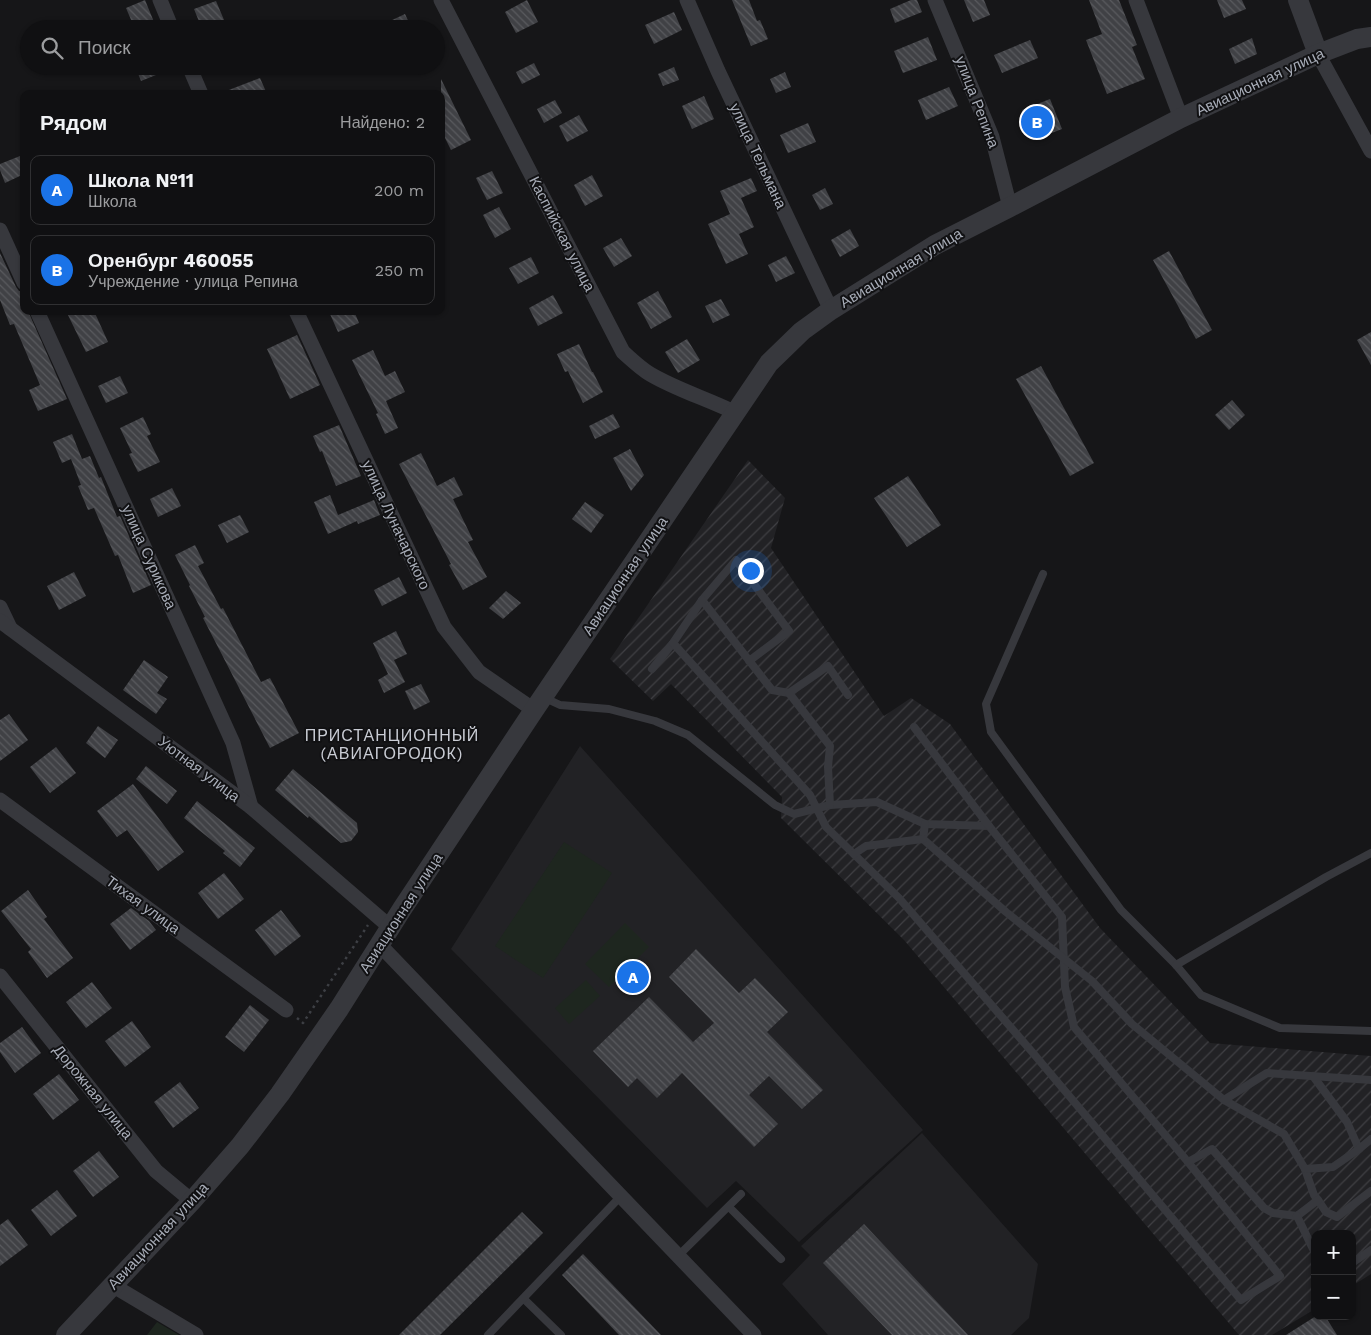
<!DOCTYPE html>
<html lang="ru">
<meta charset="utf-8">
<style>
:root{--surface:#101012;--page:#1e1e20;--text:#f1f3f6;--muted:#9c9d9f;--line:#303032;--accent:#1a73e8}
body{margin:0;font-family:"Work Sans",sans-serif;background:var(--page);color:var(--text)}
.controls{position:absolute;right:15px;bottom:15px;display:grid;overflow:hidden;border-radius:10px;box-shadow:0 1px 4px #0004}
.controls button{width:45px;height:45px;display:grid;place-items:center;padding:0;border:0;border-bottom:1px solid var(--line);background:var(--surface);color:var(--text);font:25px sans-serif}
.you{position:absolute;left:750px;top:570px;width:18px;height:18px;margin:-12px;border:4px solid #fff;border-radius:50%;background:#1a73e8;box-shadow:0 0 0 8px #1a73e833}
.badge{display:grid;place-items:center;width:32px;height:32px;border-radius:50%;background:var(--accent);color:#fff;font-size:16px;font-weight:700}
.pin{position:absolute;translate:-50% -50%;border:2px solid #fff;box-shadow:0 1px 5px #0006}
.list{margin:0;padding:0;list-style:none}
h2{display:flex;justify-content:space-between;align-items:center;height:65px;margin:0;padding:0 20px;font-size:21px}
h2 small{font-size:16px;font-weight:400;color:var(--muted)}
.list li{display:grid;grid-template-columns:32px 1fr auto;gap:15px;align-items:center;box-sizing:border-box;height:70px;margin:0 10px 10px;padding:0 10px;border:1px solid var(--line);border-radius:10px}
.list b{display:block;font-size:19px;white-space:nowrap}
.list p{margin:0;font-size:16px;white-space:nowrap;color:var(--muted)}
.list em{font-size:16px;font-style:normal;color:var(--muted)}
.icon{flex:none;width:28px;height:28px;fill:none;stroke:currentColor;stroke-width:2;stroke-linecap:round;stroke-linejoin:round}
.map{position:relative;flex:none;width:1371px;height:1335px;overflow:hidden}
.search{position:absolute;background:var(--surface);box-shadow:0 1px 4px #0004;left:20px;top:20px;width:425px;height:55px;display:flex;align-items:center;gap:12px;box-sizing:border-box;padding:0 18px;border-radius:28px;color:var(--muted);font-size:19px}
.panel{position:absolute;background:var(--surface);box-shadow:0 1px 4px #0004;left:20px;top:90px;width:425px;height:225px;border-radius:10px}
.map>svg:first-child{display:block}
.built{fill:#222225}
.industrial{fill:url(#industrial-furrows)}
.green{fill:#1e261f}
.building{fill:url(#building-back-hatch)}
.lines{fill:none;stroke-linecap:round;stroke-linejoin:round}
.path{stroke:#3d3f44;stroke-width:2.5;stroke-dasharray:2.5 4;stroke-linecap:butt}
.service{stroke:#37383d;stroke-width:8}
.minor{stroke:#37383d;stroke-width:15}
.tertiary{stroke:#37383d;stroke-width:20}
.labels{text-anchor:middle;stroke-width:4;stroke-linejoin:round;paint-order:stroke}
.street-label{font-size:15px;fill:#a8adb8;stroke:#111113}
.neighbourhood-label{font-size:16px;letter-spacing:1px;fill:#c9ccd4;stroke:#111113}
</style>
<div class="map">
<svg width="1371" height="1335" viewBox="0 0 1371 1335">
<defs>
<pattern id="industrial-furrows" width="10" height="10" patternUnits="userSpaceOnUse" patternTransform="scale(1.25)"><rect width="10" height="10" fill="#222225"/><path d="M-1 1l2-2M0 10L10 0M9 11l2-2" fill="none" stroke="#3f3f43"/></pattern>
<pattern id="building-back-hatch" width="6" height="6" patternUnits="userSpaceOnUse" patternTransform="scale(1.25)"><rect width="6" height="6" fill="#404145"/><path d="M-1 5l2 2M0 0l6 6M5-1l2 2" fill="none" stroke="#595a5e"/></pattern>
</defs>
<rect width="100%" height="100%" fill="#161618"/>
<g class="built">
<path d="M580,746L923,1130L799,1242L736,1181L707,1208L451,949Z"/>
<path d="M922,1133L1038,1264L1029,1318L1011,1335H828L782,1284L810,1255L801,1246Z"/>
</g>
<path class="industrial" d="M748,460L785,498L771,548L884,716L911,698L950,724L1100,928L1210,1043L1371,1056V1274L1352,1286V1234H1315V1309L1272,1335H1239L904,940L781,818L782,797L671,684L653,701L610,659Z"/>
<g class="green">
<path d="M564,842L612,873L543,978L495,946Z"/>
<path d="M625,923L649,947L609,987L585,964Z"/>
<path d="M586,980L600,996L569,1024L555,1008Z"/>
<path d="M157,1322L179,1335H147Z"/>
</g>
<g class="building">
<path d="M145,0L154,22L138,29H135L126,8Z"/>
<path d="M527,0L538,22L516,33L505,12Z"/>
<path d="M732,0H749L757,21L760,20L768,39L751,46Z"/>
<path d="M911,0H917L922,12L895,23L890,9Z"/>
<path d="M964,0H984L990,15L973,22Z"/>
<path d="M1089,0H1119L1137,45L1132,47L1145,79L1107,94L1086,40L1102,34Z"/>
<path d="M1217,0H1242L1246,9L1224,18Z"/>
<path d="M216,1L224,20L202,29L194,9Z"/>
<path d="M674,12L682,30L654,44L645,25Z"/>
<path d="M405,14L412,29H373Z"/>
<path d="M928,37L937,60L903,73L894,51Z"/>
<path d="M1252,38L1257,54L1235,64L1229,49Z"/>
<path d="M1030,40L1038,58L1002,73L994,55Z"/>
<path d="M534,63L540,75L522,84L516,72Z"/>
<path d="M135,66H176V67L141,81Z"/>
<path d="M674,67L679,80L663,86L658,74Z"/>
<path d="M785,72L791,87L776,93L770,79Z"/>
<path d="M260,78L267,94H221V93Z"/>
<path d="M441,79L471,140L451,150L441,130Z"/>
<path d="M949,87L958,106L926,120L918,100Z"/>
<path d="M704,96L714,119L692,129L682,106Z"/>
<path d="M1050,99L1062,129L1034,140L1022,110Z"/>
<path d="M555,100L562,113L544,123L537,109Z"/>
<path d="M579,115L588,131L567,142L559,126Z"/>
<path d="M808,123L816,142L788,153L780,135Z"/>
<path d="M20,156L24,165V174L5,183L0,170V164Z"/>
<path d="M492,171L503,193L487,200L476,178Z"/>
<path d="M592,175L603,196L585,206L574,185Z"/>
<path d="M751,178L757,191L741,198L754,227L739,234L748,254L726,264L708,224L730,214L720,191Z"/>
<path d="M825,188L833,204L820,210L812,195Z"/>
<path d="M499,207L511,229L495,238L483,215Z"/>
<path d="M850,229L859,246L840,257L831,240Z"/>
<path d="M621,238L632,256L614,267L603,248Z"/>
<path d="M1169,251L1212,330L1196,339L1153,260Z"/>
<path d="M0,253L16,287L19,291L24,292V311H28L67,399L38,411L29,390L40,385L14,324L10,325L0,300Z"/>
<path d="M786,256L795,273L776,282L768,265Z"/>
<path d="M531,257L539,273L518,284L509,268Z"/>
<path d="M658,291L672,317L651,329L637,303Z"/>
<path d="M553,295L563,313L538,326L529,308Z"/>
<path d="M721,299L730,315L713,323L705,306Z"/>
<path d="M66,311H94L108,342L86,352Z"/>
<path d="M337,311H354L359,323L338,332L330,314Z"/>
<path d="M1371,332V365L1357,340Z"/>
<path d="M297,335L320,385L290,399L267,349Z"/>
<path d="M687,339L700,360L678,373L665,352Z"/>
<path d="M579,344L592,372H593L603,392L583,403L568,371L565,372L557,354Z"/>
<path d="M373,350L385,376L395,371L405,392L386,401L398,428L385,434L376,414L378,413L352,360Z"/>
<path d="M1041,366L1094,463L1070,476L1016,379Z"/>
<path d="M120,376L128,393L106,403L98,386Z"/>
<path d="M1232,400L1245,415L1229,430L1215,415Z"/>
<path d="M613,414L620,427L595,439L589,426Z"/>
<path d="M143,417L151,434L147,436L160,462L138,472L129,454L132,453L120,428Z"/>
<path d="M339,425L361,476L336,486L322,451L320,452L313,436Z"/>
<path d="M72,434L82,459L90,456L99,478L101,477L117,517L120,516L151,585L133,593L118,555L115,556L94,508L88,510L78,486L81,485L71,459L62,463L53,442Z"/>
<path d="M630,449L644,475L631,491L613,458Z"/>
<path d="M421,453L437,486L454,477L463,495L453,499L473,540L468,542L487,577L463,590L449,565L451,564L399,464Z"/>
<path d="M908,476L941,525L907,547L874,498Z"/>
<path d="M172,488L181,506L158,517L150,499Z"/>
<path d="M330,495L338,515L374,500L380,515L358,524L357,521L328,534L314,502Z"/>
<path d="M585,502L604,515L591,533L572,519Z"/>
<path d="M240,515L249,532L227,543L218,525Z"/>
<path d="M195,545L204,563L198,566L221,609L223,608L261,682L270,678L299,733L270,748L203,618L205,617L189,586L190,585L175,555Z"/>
<path d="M74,572L86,596L59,610L47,586Z"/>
<path d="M399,577L407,593L382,606L374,590Z"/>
<path d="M506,591L521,603L503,619L489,608Z"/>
<path d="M396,631L407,654L394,660L405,682L384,693L378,680L388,674L373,643Z"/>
<path d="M144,660L168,677L157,693L167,699L156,714L123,690Z"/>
<path d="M421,684L430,702L414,710L405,691Z"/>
<path d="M9,714L28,740L0,761V720Z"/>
<path d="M98,726L118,740L105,758L86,743Z"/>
<path d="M56,747L76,773L50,793L30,767Z"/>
<path d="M146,766L177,791L167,804L136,779Z"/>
<path d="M293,769L357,823L358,832L351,841L341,843L309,816L308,818L275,790Z"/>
<path d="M133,784L184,852L158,871L127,830L117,837L97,811Z"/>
<path d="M197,801L255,848L240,867L223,853L225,851L184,818Z"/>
<path d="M224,873L244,899L218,919L198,893Z"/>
<path d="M28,890L47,917L44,919L73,958L47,978L28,952L31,949L1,911Z"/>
<path d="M131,908L149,921L156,930L130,950L110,924Z"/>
<path d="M281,910L301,936L275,956L255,930Z"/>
<path d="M696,949L739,993L755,978L788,1012L767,1032L823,1090L802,1109L769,1076L749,1095L778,1124L754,1147L682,1073L657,1098L637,1078L628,1087L593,1051L649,997L693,1042L714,1023L669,977Z"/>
<path d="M92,982L112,1008L86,1028L66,1002Z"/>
<path d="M250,1005L269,1020L244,1052L225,1037Z"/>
<path d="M132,1021L151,1047L125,1067L105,1041Z"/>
<path d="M22,1027L41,1053L15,1073L0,1052V1043Z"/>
<path d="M59,1074L79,1100L53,1120L33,1094Z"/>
<path d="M180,1082L199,1108L173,1128L154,1102Z"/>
<path d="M99,1151L119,1177L93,1197L73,1171Z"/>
<path d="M57,1190L77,1216L51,1236L31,1210Z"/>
<path d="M522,1212L543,1233L440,1335H399Z"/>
<path d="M8,1219L28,1245L0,1266V1225Z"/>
<path d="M864,1224L968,1335H892L823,1263Z"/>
<path d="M583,1254L661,1335H619L562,1275Z"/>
<path d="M1316,1316H1325L1337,1335H1286Z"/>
</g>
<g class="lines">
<path class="path" d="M297,1018L303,1023L368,925"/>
<g class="service">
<path d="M1043,574L986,704L991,732L1121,910L1176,965L1201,995L1280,1028L1371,1031"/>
<path d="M749,661L789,631L736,560L702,600L772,690L789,693"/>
<path d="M652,669L673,643L702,600"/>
<path d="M545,698L560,705L609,709L655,721L688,735L775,805L794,814L830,805L877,802L925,824L989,826L1062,917L1065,987L1074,1027L1188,1162L1280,1276L1241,1300L1033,1053L899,898L826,827L810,795L673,643"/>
<path d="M914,727L989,826"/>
<path d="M830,805L828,767L830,746L789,693L828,666L848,695"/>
<path d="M925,824L923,839L1006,912L1092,981L1132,1024L1224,1100L1284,1134L1305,1169L1314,1195L1318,1200L1326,1212L1337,1217L1371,1191"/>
<path d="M854,854L866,846L923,839"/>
<path d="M1176,965L1326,877L1371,853"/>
<path d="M1313,1076L1347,1122L1359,1149"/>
<path d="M1224,1100L1267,1073L1371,1080"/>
<path d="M1188,1162L1212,1149L1264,1208L1273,1213L1297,1216L1318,1200"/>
<path d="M1305,1169L1333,1167L1359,1149L1371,1139"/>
<path d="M729,1207L781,1259"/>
<path d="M1297,1216L1313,1249L1315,1250"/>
<path d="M678,1256L741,1194"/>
<path d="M1352,1263L1371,1250"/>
<path d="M524,1299L561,1335"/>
<path d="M488,1335L621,1196"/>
</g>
<g class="minor">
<path d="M160,0L172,29"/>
<path d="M441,0L623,352C631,359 640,368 650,374C677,390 708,399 736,413"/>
<path d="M687,0L718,71L831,310"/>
<path d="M935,0L992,137L1010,207"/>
<path d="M1136,0L1181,118"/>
<path d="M1318,54L1371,151"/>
<path d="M189,66L201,94"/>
<path d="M0,230L24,283"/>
<path d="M37,311L233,743L251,807"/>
<path d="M296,311L444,627L479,672L534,710"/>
<path d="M0,607L10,628"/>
<path d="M0,621L251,807L390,927"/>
<path d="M0,800L286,1010"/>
<path d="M379,944L754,1335"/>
<path d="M0,976L156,1171L192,1201"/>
<path d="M112,1285L196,1335"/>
</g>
<g class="tertiary">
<path d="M1298,0L1318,54"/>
<path d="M66,1335L192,1201L240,1146L280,1094L339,1009L402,909L534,710L769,363L802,331L831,310L935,245L1010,207L1181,118L1318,54L1357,39L1371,37"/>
</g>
</g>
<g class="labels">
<g class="street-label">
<text transform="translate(1260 82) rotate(-25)" y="5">Авиационная улица</text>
<text transform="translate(977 102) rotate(69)" y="5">улица Репина</text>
<text transform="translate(758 156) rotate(65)" y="5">улица Тельмана</text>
<text transform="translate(562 234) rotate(63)" y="5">Каспийская улица</text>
<text transform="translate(901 268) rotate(-31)" y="5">Авиационная улица</text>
<text transform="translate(396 525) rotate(65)" y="5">улица Луначарского</text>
<text transform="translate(149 557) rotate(66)" y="5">улица Сурикова</text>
<text transform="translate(625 576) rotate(-56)" y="5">Авиационная улица</text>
<text transform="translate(199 769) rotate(37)" y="5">Уютная улица</text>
<text transform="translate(143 905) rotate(36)" y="5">Тихая улица</text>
<text transform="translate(401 913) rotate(-57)" y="5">Авиационная улица</text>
<text transform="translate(93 1092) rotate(51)" y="5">Дорожная улица</text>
<text transform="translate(158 1236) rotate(-47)" y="5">Авиационная улица</text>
</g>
<g class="neighbourhood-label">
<text x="392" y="741">ПРИСТАНЦИОННЫЙ<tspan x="392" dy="18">(АВИАГОРОДОК)</tspan></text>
</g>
</g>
</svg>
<div class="controls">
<button>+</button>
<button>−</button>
</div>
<div class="you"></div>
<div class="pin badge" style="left:633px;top:977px">A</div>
<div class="pin badge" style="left:1037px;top:122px">B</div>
<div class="search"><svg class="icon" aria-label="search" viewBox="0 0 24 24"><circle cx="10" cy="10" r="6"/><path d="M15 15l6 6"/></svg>Поиск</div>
<section class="panel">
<h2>Рядом<small>Найдено: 2</small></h2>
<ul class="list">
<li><span class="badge">A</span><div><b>Школа №11</b><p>Школа</p></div><em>200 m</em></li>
<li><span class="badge">B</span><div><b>Оренбург 460055</b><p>Учреждение · улица Репина</p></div><em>250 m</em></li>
</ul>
</section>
</div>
